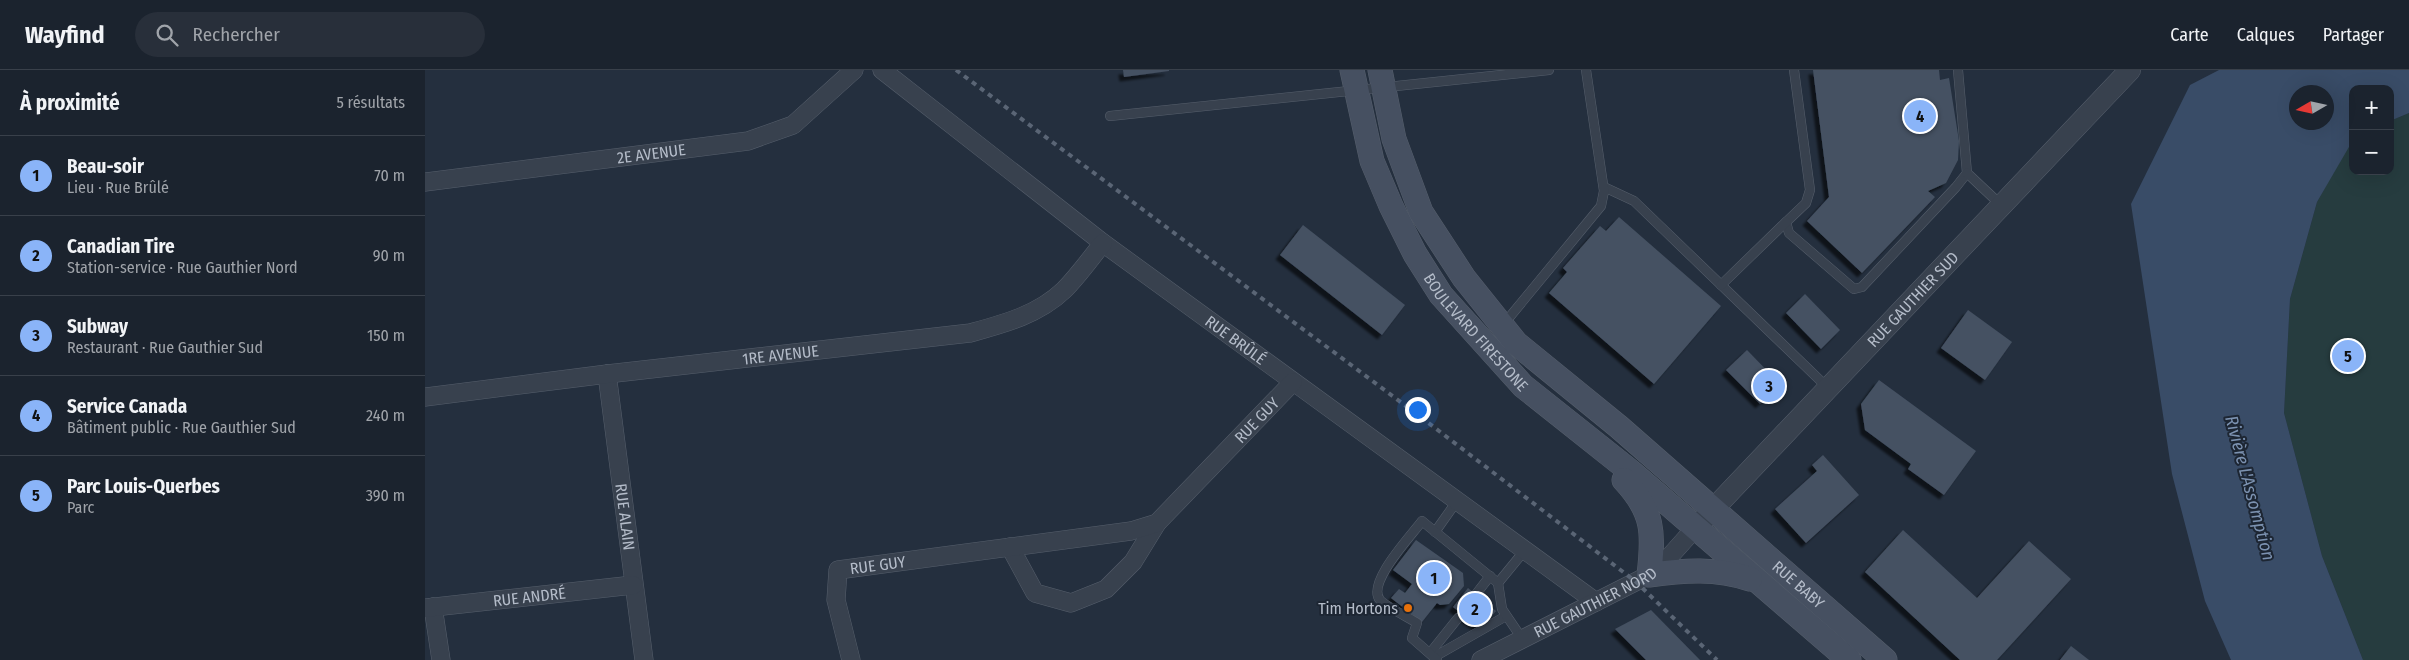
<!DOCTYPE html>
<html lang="fr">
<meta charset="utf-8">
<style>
:root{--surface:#1b232e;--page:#282f3a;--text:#f1f3f6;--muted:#a0a4aa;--line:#39404a;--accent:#8ab4f8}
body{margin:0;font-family:"Fira Sans Condensed",sans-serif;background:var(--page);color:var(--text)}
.controls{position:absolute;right:15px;top:15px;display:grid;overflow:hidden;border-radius:10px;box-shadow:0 5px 20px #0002}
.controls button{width:45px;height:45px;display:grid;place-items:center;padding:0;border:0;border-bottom:1px solid var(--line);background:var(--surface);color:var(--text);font:25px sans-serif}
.compass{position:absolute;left:1864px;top:15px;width:45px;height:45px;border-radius:50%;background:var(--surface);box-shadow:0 5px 20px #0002;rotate:261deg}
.you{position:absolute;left:992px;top:339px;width:18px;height:18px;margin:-12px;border:4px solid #fff;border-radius:50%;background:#1a73e8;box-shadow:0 0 0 8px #1a73e833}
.badge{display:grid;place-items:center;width:32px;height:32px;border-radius:50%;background:var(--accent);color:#111;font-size:16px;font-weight:700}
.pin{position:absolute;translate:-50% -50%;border:2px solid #fff;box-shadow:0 1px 5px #0006}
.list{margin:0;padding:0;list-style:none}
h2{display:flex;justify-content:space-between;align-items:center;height:65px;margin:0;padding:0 20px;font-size:21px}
h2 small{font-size:16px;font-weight:400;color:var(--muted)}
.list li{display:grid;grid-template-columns:32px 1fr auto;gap:15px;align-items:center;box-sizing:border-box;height:80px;padding:0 20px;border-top:1px solid var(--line)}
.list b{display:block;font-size:19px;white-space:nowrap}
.list p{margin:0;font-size:16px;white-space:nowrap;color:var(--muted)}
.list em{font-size:16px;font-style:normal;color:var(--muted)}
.icon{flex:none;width:28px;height:28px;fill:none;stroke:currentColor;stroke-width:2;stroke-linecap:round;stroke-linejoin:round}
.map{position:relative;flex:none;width:1984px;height:590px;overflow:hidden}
header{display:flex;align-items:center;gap:30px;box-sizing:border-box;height:70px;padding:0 25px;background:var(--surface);border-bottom:1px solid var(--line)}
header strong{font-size:24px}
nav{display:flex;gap:28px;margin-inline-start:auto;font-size:18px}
.search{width:350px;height:45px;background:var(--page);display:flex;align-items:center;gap:12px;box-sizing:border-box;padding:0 18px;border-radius:28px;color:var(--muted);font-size:19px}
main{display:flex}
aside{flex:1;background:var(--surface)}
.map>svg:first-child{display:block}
.green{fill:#263c3f}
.water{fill:#394c67;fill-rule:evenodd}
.building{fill:#455162;filter:url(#shadow)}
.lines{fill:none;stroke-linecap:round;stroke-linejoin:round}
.service-casing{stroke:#565f6c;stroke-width:10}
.minor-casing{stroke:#565f6c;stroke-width:19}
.tertiary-casing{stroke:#565f6c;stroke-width:22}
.secondary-casing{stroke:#565f6c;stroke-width:25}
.service{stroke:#38414e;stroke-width:9}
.minor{stroke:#38414e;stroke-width:18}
.tertiary{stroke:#38414e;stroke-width:21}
.secondary{stroke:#465061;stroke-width:24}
.rail{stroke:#5a6575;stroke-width:4;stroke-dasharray:5 5;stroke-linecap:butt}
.food-dot{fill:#e8710a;stroke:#1d2633;stroke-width:2}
.labels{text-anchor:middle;stroke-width:4;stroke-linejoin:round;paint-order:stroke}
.street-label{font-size:16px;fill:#b4bcc9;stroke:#1d2633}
.poi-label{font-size:16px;fill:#b4bcc9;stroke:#1d2633;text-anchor:end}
.water-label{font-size:18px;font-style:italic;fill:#7c92b1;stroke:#1d2633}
</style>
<header>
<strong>Wayfind</strong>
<div class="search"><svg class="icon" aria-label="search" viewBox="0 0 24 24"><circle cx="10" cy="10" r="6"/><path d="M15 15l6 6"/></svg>Rechercher</div>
<nav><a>Carte</a><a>Calques</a><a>Partager</a></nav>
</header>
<main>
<aside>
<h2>À proximité<small>5 résultats</small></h2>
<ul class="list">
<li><span class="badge">1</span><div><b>Beau-soir</b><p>Lieu · Rue Brûlé</p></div><em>70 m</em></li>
<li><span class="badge">2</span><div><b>Canadian Tire</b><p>Station-service · Rue Gauthier Nord</p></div><em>90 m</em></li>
<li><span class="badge">3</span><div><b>Subway</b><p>Restaurant · Rue Gauthier Sud</p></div><em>150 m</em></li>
<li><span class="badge">4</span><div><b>Service Canada</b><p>Bâtiment public · Rue Gauthier Sud</p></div><em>240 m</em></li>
<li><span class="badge">5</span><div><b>Parc Louis-Querbes</b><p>Parc</p></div><em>390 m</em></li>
</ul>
</aside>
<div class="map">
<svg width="1984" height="590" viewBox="0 0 1984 590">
<defs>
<filter id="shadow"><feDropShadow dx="-4.5" dy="4.5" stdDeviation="1" flood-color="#0009"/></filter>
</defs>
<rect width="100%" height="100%" fill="#242f3e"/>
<path class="green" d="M1984,43V590H1938L1897,486L1859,343L1865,229L1892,132L1926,71L1928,70V101H1965V51Z"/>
<path class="water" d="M1794,0H1984V43L1965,51V19H1928V70L1892,132L1865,229L1859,343L1897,486L1938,590H1806L1780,531L1747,404L1706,134L1765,15ZM1872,22H1902V52H1872Z"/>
<g class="building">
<path d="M698,0H744V1L699,7Z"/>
<path d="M1388,0H1514L1515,10L1524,8L1534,71L1533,90L1521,113L1503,121L1510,127L1437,203L1382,151L1404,127Z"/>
<path d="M1194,147L1296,236L1229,314L1124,223L1142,202L1138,198L1175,156L1181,161Z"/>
<path d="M878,155L980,235L957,265L855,185Z"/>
<path d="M1380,224L1415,260L1396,279L1361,243Z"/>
<path d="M1543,240L1587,272L1560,310L1516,278Z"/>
<path d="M1322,280L1355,314L1335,334L1301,300Z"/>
<path d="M1454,310L1551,381L1519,425L1483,399L1486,394L1440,360L1436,334Z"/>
<path d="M1398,385L1434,425L1381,473L1350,439L1392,401L1387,395Z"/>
<path d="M1478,460L1552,528L1604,471L1646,509L1572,590H1535L1440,502Z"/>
<path d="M991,470L1038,503L1039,516L1024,534L1015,535L1012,533L997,552L966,528L974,519L980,523L987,514L968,500Z"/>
<path d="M1043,518L1071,541L1056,559L1028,537Z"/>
<path d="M1226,540L1275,590H1221L1190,559Z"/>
<path d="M1646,576L1664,590H1635Z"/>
</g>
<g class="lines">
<g class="service-casing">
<g id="service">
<path d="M1369,0L1385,120L1381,133L1361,152L1364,163L1429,219L1437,217L1531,117L1542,103L1533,0"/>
<path d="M685,46L1124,0"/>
<path d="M1542,103L1576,135"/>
<path d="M1179,117L1209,131L1403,318"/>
<path d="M1296,215L1361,152"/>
<path d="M1078,255L1176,136L1179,121L1161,0"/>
<path d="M1010,462L1032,431"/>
<path d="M1073,513L1100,480"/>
<path d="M1048,528L1065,506"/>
<path d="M1005,583L1033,548"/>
<path d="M1009,587L1081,546"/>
<path d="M1012,590L987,568L992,553C984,548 959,535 955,530C941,513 986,466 997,451L1073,513L1077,539L1098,570"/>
</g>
</g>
<g class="minor-casing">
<g id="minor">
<path id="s1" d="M457,0L678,173L1171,532"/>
<path id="s2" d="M0,112L323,71L368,55L429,0"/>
<path id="s3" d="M182,304L219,590"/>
<path id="s4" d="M0,327L182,304L545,263C578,254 613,245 639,220C653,206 665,189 678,173"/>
<path d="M585,477L610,523L646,533L681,519L708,492L732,453"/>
<path d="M8,537L16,590"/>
<path id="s5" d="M0,538L208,515"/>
<path id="s6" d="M426,590L411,530L413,500L706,461L732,453L868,312"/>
<path id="s7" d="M1056,590L1224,505L1246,485L1271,457"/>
</g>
</g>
<g class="tertiary-casing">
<g id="tertiary">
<path id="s8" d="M1277,451L1705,0"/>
</g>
</g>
<g class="secondary-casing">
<g id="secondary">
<path id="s9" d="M927,0L947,91L966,136L990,184L1016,225L1098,316L1205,401L1424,590"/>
<path id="s10" d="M955,0L969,69L996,142L1039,208L1091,273L1194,357L1460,590"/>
<path d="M1199,410C1229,442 1229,463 1224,505C1260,500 1291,498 1325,509"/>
</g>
</g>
<use href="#service" class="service"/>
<use href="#minor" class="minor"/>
<use href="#tertiary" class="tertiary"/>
<use href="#secondary" class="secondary"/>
<path class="rail" d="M531,0L997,348L1189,495L1210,511L1292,590"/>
</g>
<circle class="food-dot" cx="983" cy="538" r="5"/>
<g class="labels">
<g class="street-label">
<text dy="6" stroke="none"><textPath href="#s2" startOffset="228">2E AVENUE</textPath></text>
<text dy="6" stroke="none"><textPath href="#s8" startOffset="306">RUE GAUTHIER SUD</textPath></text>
<text dy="6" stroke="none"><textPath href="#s9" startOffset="295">BOULEVARD FIRESTONE</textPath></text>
<text dy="6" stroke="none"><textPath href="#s1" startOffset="445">RUE BRÛLÉ</textPath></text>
<text dy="6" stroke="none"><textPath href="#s4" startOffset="358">1RE AVENUE</textPath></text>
<text dy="6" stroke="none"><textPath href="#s6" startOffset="558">RUE GUY</textPath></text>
<text dy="6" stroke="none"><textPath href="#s3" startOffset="144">RUE ALAIN</textPath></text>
<text dy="6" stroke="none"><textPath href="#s6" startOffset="132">RUE GUY</textPath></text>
<text dy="6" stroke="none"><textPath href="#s10" startOffset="682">RUE BABY</textPath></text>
<text dy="6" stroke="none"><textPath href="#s5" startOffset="105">RUE ANDRÉ</textPath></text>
<text dy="6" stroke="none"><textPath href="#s7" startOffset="128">RUE GAUTHIER NORD</textPath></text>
</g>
<g class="poi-label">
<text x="973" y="544">Tim Hortons</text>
</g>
<g class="water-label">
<text transform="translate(1825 418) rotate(75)" y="6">Rivière L'Assomption</text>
</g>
</g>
</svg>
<div class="controls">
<button>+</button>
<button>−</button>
</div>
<svg class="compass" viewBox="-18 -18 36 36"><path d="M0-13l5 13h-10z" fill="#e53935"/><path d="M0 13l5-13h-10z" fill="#a0a4aa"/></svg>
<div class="you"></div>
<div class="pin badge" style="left:1009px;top:508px">1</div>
<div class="pin badge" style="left:1050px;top:539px">2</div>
<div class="pin badge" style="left:1344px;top:316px">3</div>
<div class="pin badge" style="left:1495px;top:46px">4</div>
<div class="pin badge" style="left:1923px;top:286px">5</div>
</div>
</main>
